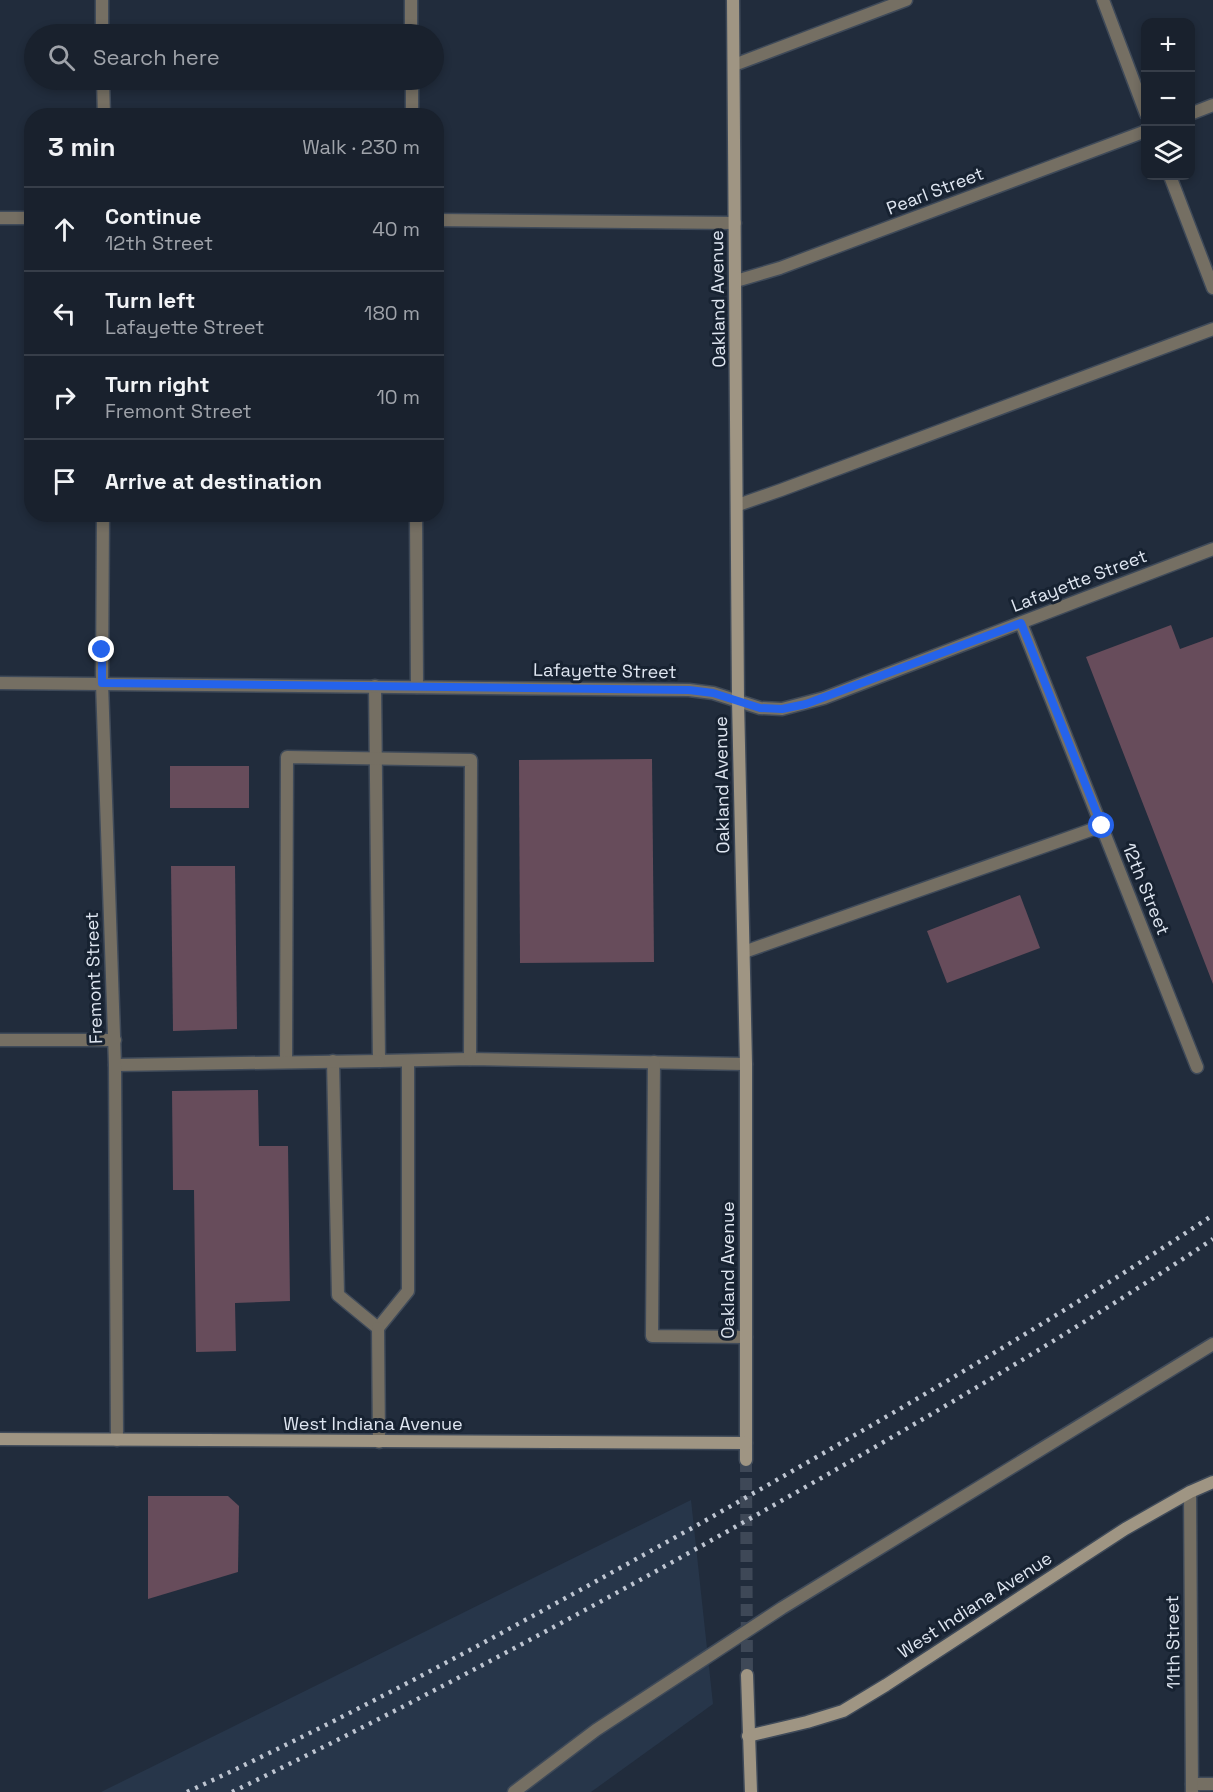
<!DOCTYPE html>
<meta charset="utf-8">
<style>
:root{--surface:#19212d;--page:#222935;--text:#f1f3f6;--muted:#9fa3aa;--line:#373e49}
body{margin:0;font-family:"Space Grotesk",sans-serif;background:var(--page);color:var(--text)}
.controls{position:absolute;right:18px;top:18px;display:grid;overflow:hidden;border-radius:12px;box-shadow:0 3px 9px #0003}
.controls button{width:54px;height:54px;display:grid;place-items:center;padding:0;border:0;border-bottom:2px solid var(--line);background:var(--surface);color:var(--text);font:30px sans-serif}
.stop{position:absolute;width:18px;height:18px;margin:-14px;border:4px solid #2563eb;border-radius:50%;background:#fff}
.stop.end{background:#2563eb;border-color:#fff;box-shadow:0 2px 6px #0008}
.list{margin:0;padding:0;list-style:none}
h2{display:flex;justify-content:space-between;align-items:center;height:78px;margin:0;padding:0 24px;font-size:26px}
h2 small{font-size:20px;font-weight:400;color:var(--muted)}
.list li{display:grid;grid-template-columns:39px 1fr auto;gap:18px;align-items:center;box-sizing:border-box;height:84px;padding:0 24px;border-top:2px solid var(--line)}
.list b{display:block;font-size:22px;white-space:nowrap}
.list p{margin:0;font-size:20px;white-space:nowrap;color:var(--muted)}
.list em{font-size:20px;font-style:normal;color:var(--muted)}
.icon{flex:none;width:33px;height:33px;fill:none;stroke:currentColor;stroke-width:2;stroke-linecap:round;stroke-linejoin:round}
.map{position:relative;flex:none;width:1213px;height:1792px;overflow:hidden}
.search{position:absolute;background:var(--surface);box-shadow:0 3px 9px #0003;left:24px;top:24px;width:420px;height:66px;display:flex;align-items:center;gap:15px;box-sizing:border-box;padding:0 21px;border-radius:33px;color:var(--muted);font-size:22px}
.panel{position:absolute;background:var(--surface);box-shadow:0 3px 9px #0003;left:24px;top:108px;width:420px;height:414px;border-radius:24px}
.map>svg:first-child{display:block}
.built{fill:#27364a}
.building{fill:#674c5b}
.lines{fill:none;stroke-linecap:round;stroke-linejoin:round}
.secondary-tunnel{stroke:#3e4857;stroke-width:12;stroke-dasharray:12 6;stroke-linecap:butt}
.lane-casing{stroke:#3f4a59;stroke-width:15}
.street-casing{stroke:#3f4a59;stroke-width:15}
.secondary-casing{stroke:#3f4a59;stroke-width:15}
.lane{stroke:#756f63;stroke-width:12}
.street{stroke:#756f63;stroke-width:12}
.secondary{stroke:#9f9583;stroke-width:12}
.rail{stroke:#bec5d1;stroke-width:4.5;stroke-dasharray:3 6;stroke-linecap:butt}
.route{stroke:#2563eb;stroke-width:8}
.labels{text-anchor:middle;stroke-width:6;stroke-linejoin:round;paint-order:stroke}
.street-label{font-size:18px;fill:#dfe6f1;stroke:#172231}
</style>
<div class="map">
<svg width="1213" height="1792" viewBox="0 0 1213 1792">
<rect width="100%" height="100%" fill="#212c3c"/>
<path class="built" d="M691,1500L713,1704L591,1792H101Z"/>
<g class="building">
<path d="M1171,625L1180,649L1213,637V984L1086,657Z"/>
<path d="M652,759L654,962L520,963L519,760Z"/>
<rect x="170" y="766" width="79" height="42"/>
<path d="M171,866H235L237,1029L173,1031Z"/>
<path d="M1020,895L1040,948L947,983L927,931Z"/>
<path d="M258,1090L259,1146H288L290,1301L235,1303L236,1351L196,1352L194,1190H173L172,1091Z"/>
<path d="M148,1496H228L239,1506L238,1572L148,1599Z"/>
</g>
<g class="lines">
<path class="secondary-tunnel" d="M746,1460L747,1675"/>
<g class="lane-casing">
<g id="lane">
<path d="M411,0V34"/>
<path d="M734,65L906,0"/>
<path d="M412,80V116"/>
<path d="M0,218H32"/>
<path d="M436,220L735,223"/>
<path d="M738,505L781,490L1213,329"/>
<path d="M416,514L417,687"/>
<path d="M375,686L379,1061L470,1059L746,1064"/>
<path d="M744,952L1102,826"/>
<path d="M0,1040H115"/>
<path d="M333,1061L338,1295L378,1328L408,1291V1061"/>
<path d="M286,1062L287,757L471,760L470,1059"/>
<path d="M654,1062L652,1336L746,1337"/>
<path d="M115,1065L379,1061"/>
<path d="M378,1328L379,1442"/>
<path d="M1192,1784H1213"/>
<path d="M514,1792L596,1730L782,1608L1213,1344"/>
</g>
</g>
<g class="street-casing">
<g id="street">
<path d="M102,0V34"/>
<path d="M1103,0L1146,114"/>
<path d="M103,80L104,116"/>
<path d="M1190,114L1213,105"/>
<path d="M1170,176L1213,288"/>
<path d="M736,281L780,268L1146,131"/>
<path d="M103,514L102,683L115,1065L117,1440"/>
<path d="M1021,623L1197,1067"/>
<path d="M0,683L689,690L713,693L760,708L782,709L824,698L1213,549"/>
<path d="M1190,1492L1192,1792"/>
</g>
</g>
<g class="secondary-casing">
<g id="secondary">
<path d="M733,0L738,700L746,1064V1460"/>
<path d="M0,1439L746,1443"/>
<path d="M747,1675L751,1792"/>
<path d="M748,1736L807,1722L843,1711L886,1685L1125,1529L1190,1492L1213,1482"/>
</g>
</g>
<use href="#lane" class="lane"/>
<use href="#street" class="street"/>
<use href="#secondary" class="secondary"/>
<g class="rail">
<path d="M187,1792C363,1711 532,1617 701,1523C874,1425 1047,1325 1213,1215"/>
<path d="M232,1792C414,1704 592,1608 767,1509C918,1423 1069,1335 1213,1239"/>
</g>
</g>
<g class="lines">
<path class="route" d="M102,650V683L689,690L713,693L760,708L782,709L806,704L1021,623L1102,826"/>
</g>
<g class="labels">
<g class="street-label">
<text transform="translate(935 191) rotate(-21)" y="6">Pearl Street</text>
<text transform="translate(718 299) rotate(-91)" y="6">Oakland Avenue</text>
<text transform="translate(1079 581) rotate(-21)" y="6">Lafayette Street</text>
<text transform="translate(605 671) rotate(1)" y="6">Lafayette Street</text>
<text transform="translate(722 785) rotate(-91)" y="6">Oakland Avenue</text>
<text transform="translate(1146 889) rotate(68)" y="6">12th Street</text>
<text transform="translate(94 978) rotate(-92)" y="6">Fremont Street</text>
<text transform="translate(728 1270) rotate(-90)" y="6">Oakland Avenue</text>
<text x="373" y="1430">West Indiana Avenue</text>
<text transform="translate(975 1605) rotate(-33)" y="6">West Indiana Avenue</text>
<text transform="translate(1173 1642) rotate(-91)" y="6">11th Street</text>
</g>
</g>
</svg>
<div class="controls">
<button>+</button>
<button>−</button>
<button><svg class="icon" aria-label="layers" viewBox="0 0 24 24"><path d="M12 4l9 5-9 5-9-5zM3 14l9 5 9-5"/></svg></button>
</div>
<div class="stop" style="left:1102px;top:826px"></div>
<div class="stop end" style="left:102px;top:650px"></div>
<div class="search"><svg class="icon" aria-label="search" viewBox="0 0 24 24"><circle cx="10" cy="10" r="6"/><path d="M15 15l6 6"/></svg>Search here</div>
<section class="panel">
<h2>3 min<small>Walk · 230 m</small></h2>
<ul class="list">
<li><svg class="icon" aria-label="ahead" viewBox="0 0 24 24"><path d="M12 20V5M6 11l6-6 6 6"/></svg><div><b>Continue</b><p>12th Street</p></div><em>40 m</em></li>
<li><svg class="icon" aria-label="left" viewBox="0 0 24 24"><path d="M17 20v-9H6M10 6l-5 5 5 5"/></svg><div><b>Turn left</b><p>Lafayette Street</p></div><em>180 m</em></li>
<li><svg class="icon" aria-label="right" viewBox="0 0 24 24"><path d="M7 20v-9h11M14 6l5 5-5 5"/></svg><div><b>Turn right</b><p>Fremont Street</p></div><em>10 m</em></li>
<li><svg class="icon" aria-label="arrive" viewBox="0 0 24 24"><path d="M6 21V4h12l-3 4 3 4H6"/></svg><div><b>Arrive at destination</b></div></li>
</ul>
</section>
</div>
